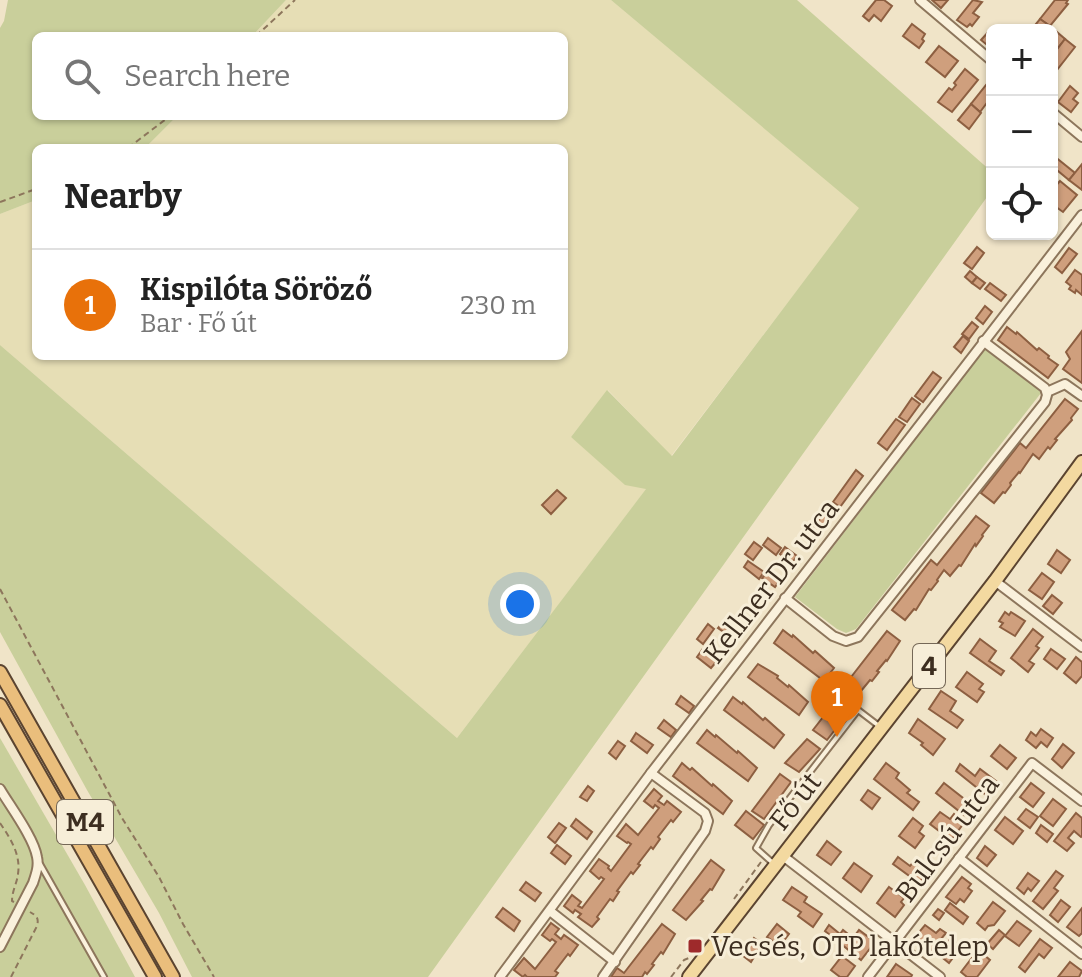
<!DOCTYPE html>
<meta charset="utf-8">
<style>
:root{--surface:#fff;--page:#f6f6f6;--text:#222;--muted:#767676;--line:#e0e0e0;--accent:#9e2a2b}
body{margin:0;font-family:Bitter,serif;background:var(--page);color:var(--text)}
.controls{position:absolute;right:24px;top:24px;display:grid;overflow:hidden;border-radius:12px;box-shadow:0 2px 6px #0004}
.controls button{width:72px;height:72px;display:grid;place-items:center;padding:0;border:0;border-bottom:2px solid var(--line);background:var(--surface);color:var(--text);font:40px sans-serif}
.you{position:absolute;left:520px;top:604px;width:28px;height:28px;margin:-20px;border:6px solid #fff;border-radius:50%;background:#1a73e8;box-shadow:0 0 0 12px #1a73e833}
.badge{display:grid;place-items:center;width:52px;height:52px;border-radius:50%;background:var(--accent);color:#fff;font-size:26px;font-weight:700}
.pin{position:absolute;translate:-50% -66px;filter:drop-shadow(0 2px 4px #0008)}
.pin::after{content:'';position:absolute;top:42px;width:28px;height:24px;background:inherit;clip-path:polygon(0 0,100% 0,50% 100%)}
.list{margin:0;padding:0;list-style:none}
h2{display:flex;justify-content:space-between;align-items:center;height:104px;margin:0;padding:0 32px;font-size:34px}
h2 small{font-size:26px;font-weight:400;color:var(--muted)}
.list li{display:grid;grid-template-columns:52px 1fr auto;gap:24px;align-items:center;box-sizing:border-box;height:112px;padding:0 32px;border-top:2px solid var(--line)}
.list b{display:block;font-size:30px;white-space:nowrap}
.list p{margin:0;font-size:26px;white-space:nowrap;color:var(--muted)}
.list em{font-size:26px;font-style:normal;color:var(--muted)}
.icon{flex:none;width:44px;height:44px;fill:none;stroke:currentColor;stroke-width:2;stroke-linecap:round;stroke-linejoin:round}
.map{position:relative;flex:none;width:1082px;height:977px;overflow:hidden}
.search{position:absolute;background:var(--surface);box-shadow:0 2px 6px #0004;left:32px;top:32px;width:536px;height:88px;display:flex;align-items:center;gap:20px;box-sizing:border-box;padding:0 28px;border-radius:12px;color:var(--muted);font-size:30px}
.panel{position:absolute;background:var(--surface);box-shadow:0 2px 6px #0004;left:32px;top:144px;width:536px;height:216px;border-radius:12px}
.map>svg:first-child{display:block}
.farmland{fill:#e6deb5}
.green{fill:#c9cf9b}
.building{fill:#cf9f7d;stroke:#8d5f41;stroke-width:2}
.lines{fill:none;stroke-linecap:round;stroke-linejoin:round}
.service-casing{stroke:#8d765c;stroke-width:8}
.minor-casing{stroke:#8d765c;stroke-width:12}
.primary-casing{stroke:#5b4430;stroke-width:16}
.trunk-casing{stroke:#5b4430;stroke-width:16}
.path{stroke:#8d765c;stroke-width:2;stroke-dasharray:6 4;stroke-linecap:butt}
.service{stroke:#faf1dc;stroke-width:4}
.minor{stroke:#faf1dc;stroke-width:8}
.primary{stroke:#f3d9a0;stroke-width:12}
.trunk{stroke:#eabe7c;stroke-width:12}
.poi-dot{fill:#9e2a2b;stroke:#f7eed8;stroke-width:3}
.labels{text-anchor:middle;stroke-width:6;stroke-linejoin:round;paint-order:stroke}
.shield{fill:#f7eed8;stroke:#756857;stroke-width:2}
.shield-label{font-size:26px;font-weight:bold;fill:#3d2e20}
.street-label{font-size:28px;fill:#3d2e20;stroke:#f7eed8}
.poi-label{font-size:28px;fill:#3d2e20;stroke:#f7eed8;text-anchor:start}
</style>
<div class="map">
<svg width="1082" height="977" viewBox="0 0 1082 977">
<rect width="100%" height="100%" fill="#f0e4c8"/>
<path class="farmland" d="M286,0H611L860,208L671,456L608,390L571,437L647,488L457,738L0,345V214L36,200V356H564V148H145L177,116H564V36H252Z"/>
<g class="green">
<path d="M8,0H286L252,36H36V116H177L145,148H36V200L0,214V28L4,21Z"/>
<path d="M611,0H797L992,172V190L428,977H192L159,913L87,790L0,632V345L457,738L646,489L625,485L571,437L607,390L672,456L859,208Z"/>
<path d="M986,347L1038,387L1041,393L856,629L846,633L837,629L795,597Z"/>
<path d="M0,738L85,885L135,977H0Z"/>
</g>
<g class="building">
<path d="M876,0H884L892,6L881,21L874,15L869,21L863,16Z"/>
<path d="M932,0H948L941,8Z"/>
<path d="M973,0L982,2L973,13L979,17L972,26L970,24L967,27L957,20Z"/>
<path d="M1055,0H1068L1066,3L1068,4L1050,26L1040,19Z"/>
<path d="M1040,19L1050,26L1047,30H1031Z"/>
<path d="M912,24L925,34L922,39L924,41L919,48L903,36Z"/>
<path d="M1050,26L1065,39L1058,48L1052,43V30H1047Z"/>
<path d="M991,29L992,30V49L981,40Z"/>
<path d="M1065,39L1075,47L1053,75L1052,56Z"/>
<path d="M939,46L958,61L945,77L926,62Z"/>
<path d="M965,69L978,80L952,112L938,102L949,88L952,90L956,85L954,83Z"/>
<path d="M990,80L992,82V96L980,112L971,104Z"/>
<path d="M1070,86L1078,93L1073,99L1078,103L1071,112L1058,102Z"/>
<path d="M971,104L981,113L969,129L958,120Z"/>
<path d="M1054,156L1075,173L1069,180L1052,166V158Z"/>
<path d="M1082,164V190L1069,180Z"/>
<path d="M1060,181L1077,195L1063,212L1052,204V190Z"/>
<path d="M977,247L984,253L972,269L964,263Z"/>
<path d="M1069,248L1077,254L1062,273L1055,267Z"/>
<path d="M1075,270L1082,275V295L1076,290L1075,293L1069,289L1071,286L1066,282Z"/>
<path d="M970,271L977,277L972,283L965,277Z"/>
<path d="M977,277L985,283L980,289L972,283Z"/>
<path d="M990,283L1006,295L1001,301L985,289Z"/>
<path d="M985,306L992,312L983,324L976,318Z"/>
<path d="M972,322L978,327L969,339L962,334Z"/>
<path d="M1007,327L1016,334L1017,332L1037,350L1039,348L1049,356L1048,358L1058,365L1048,378L998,340Z"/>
<path d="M1082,331V383L1063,369L1070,359L1066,352Z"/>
<path d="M963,336L969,341L961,353L954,347Z"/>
<path d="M933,372L941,378L923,402L915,396Z"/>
<path d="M912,398L920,404L907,422L899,417Z"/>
<path d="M1065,399L1078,409L1071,418L1072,420L1055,439L1057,440L1050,449L1048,447L1039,459L1033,454L1020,473L1019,472L1010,483L1011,485L1005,493L1003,492L994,503L981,493L1020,443L1026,448Z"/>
<path d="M896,419L905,425L887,450L878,443Z"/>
<path d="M856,470L863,476L840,507L833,502Z"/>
<path d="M557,490L566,498L551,514L542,505Z"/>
<path d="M827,510L833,515L815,540L808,535Z"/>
<path d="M976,516L989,526L982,535L983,536L976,546L975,544L961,566L959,565L950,576L944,570L937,580L938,581L931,590L929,589L916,610L914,609L905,620L892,610L931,560L937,565Z"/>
<path d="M768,538L781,548L776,555L763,545Z"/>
<path d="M754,542L762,548L753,560L745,554Z"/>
<path d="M785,547L797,556L792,563L780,554Z"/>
<path d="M1057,550L1070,560L1061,573L1048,564Z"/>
<path d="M748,561L764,572L759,579L744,567Z"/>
<path d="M768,571L780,580L775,587L762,578Z"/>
<path d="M1042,573L1054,582L1042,599L1029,590Z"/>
<path d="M1052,595L1062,603L1053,614L1043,606Z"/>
<path d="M1005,612L1009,615L1011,612L1025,621L1015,636L1000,627L1003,623L999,621Z"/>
<path d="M724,621L740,633L735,640L718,628Z"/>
<path d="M708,624L714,629L703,644L697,639Z"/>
<path d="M1033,629L1043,637L1036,646L1039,648L1029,661L1034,664L1028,672L1011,658Z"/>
<path d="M783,630L792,637L793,635L813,653L815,651L834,668L824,681L774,643Z"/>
<path d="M887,631L900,641L887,661L886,660L877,671L879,672L872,681L870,680L861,691L848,681Z"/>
<path d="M980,639L996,651L989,661L1004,671L1001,675L970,653Z"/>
<path d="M1051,649L1065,659L1057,669L1044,659Z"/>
<path d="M702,650L717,661L711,668L697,657Z"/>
<path d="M1076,657L1082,662V676L1076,683L1064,673Z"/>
<path d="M758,664L778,676L777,678L788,687L789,685L808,702L799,715L748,677Z"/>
<path d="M967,672L983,684L979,689L984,692L977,702L956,687Z"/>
<path d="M941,691L956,701L950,711L963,720L957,728L929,709Z"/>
<path d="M681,696L694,706L689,713L676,704Z"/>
<path d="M733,697L742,704L743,702L763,720L765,718L784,735L774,748L724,710Z"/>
<path d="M834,703L848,713L827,740L813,730Z"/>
<path d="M918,719L945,739L933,755L921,745L923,743L909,733Z"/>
<path d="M664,720L676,730L671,737L658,728Z"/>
<path d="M1041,729L1053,738L1047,747L1041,742L1036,748L1026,740L1031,732L1036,736Z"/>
<path d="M707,730L715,737L716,735L737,753L738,751L757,768L748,781L697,743Z"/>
<path d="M636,733L653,745L647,753L631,741Z"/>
<path d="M807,739L820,749L799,772L785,763Z"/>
<path d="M618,741L625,746L616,759L609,753Z"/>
<path d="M1063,744L1074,753L1062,768L1052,759Z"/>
<path d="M1000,745L1016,758L1007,769L991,756Z"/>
<path d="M682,763L690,770L692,768L712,786L713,784L732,801L723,814L673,776Z"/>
<path d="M886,763L899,773L896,778L910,790L907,793L919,802L913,810L874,779Z"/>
<path d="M960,764L975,776L980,769L996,781L986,795L956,771Z"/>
<path d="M780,774L791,782L764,819L752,811Z"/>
<path d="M944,783L972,805L964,815L936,793Z"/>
<path d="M1031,783L1044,793L1033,807L1020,797Z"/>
<path d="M588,786L594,791L587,801L580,797Z"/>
<path d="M654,789L662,796L658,801L664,805L667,801L681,812L673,822L671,820L658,837L660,839L653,849L651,847L638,864L640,865L633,874L631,872L617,891L619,892L613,901L610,899L597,917L599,919L592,927L578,917L581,914L575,910L573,913L564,906L572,895L581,902L578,906L582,908L604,879L601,877L599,879L590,871L599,859L609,866L608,868L611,871L631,844L628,842L627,843L617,836L626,824L638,835L659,808L655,805L653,808L644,801Z"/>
<path d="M868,790L880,798L872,809L861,800Z"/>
<path d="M1053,799L1066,809L1053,826L1040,816Z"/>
<path d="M1026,809L1038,817L1030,828L1018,819Z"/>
<path d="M746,811L764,825L753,839L735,825Z"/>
<path d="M940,812L950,819L954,814L964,823L951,840L930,824Z"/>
<path d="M1076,813L1082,818V836L1081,837L1074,831L1068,838L1074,843L1067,851L1054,841Z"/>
<path d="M1005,817L1023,831L1013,844L995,830Z"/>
<path d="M913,818L923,826L919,832L924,836L915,848L899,836Z"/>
<path d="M576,819L592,832L587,839L571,826Z"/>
<path d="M559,823L566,828L555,843L548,837Z"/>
<path d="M1041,825L1053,834L1047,842L1036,833Z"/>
<path d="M827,841L841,852L831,865L817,855Z"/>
<path d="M557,845L571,856L565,864L551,853Z"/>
<path d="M985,846L996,855L987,866L977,858Z"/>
<path d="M898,857L910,866L916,859L929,869L919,883L893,864Z"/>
<path d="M711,860L724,870L712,890L710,889L701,900L703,901L686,920L673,910Z"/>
<path d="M854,863L872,876L861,892L843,878Z"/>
<path d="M1056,871L1063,876L1054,888L1058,891L1043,909L1033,901Z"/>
<path d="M1028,873L1039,881L1031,891L1028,888L1024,894L1017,888Z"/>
<path d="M962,877L971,884L968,888L972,891L964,902L960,899L956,904L946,897Z"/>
<path d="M526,882L541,893L535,901L520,890Z"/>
<path d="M792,887L807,897L804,902L822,914L813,927L798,916L801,912L783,900Z"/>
<path d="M889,887L904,898L901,902L904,905L895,917L877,903Z"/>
<path d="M1061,900L1070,907L1058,922L1050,915Z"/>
<path d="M993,902L1005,911L994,925L988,926L985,930L977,923Z"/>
<path d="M950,903L968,917L963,924L945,910Z"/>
<path d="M503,908L520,921L514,931L496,917Z"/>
<path d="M1082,908V933L1079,936L1067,927Z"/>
<path d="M938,909L944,913L939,920L933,915Z"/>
<path d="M1017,921L1031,931L1019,946L1005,936Z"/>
<path d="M551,923L559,929L555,934L561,939L564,935L578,945L570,956L568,954L555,971L558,973L555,977H527L525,975L523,977L514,970L524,958L535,969L556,942L552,939L550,941L542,935Z"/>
<path d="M662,924L675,934L663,954L661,952L652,964L654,965L647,974L645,972L642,977H611L617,968L624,973Z"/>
<path d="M777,924L789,934L780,946L767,937Z"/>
<path d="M829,925L840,934L843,930L853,938L859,930L875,942L861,960L825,931Z"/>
<path d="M925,925L936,933L940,929L946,933L932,950L915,937Z"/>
<path d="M999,930L1005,935L993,949L987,944Z"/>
<path d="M754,938L762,944L751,962L742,955Z"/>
<path d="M951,938L961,947L949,963L938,954Z"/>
<path d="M1040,939L1052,948L1044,958L1039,954L1025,972L1019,967Z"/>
<path d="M978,950L990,960L977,977H967L961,972Z"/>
<path d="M842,956L855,966L847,977H840L831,970Z"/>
<path d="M1070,962L1082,971L1079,977H1058Z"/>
<path d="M896,964L912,975L911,977H887Z"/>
</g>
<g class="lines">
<g class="service-casing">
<g id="service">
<path d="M837,694L858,710"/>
<path d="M40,864L104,977"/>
<path d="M774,864L756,848L769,825L858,710L879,726"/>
</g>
</g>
<g class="minor-casing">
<g id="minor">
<path d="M920,0L992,61"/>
<path d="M1052,112L1082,137"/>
<path d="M1047,392L1065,384L1082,396"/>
<path d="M995,581L1082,647"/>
<path d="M785,598L833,636L846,641L858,637L1045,402L1047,395L1045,388L983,341"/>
<path d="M0,789C10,806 34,838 37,857C39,866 36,874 33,883L0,947"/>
<path d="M783,856L940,977"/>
<path d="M959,858L1082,954"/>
<path d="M550,911L615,962"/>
<path d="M500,977L651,773L1082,215"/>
<path d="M603,977L705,831L708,821L705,813L651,773"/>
<path d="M868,977L1032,763L1082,801"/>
</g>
</g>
<g class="primary-casing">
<path id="primary" d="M689,977L995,581L1082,462"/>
</g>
<g class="trunk-casing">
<g id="trunk">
<path d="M0,672L173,977"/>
<path d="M0,705L155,977"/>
</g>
</g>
<g class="path">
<path d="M256,36L295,0"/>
<path d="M128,148L170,116"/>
<path d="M0,202L36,189"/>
<path d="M0,589L122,818L159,877L183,924L214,977"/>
<path d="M0,823C10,838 21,854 18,874C17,883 12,891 12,901L14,902"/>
<path d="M734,899L761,862"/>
<path d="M11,977L37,926C39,918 37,916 30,912"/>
<path d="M671,977L684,960L689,958"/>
</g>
<use href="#service" class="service"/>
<use href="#minor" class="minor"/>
<use href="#primary" class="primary"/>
<use href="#trunk" class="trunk"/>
</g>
<rect class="poi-dot" x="687" y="938" width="16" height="16" rx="4"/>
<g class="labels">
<g class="shield">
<rect x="913" y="644" width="32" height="44" rx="6"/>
<rect x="57" y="800" width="56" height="44" rx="6"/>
</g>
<g class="shield-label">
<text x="929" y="675">4</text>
<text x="85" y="831">M4</text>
</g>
<g class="street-label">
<text transform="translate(771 581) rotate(-52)" y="10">Kellner Dr. utca</text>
<text transform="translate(795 801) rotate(-52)" y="10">Fő út</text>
<text transform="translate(947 838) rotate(-53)" y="10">Bulcsú utca</text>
</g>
<g class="poi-label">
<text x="711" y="956">Vecsés, OTP lakótelep</text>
</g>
</g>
</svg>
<div class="controls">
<button>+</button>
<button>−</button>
<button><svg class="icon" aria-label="locate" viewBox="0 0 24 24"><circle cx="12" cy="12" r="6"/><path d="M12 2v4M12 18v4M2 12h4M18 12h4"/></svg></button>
</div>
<div class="you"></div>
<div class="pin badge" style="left:837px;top:737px;background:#e8710a">1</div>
<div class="search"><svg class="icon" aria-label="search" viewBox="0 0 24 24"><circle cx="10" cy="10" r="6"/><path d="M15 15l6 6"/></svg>Search here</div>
<section class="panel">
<h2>Nearby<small></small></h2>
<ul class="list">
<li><span class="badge" style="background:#e8710a">1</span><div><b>Kispilóta Söröző</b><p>Bar · Fő út</p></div><em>230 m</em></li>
</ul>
</section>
</div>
